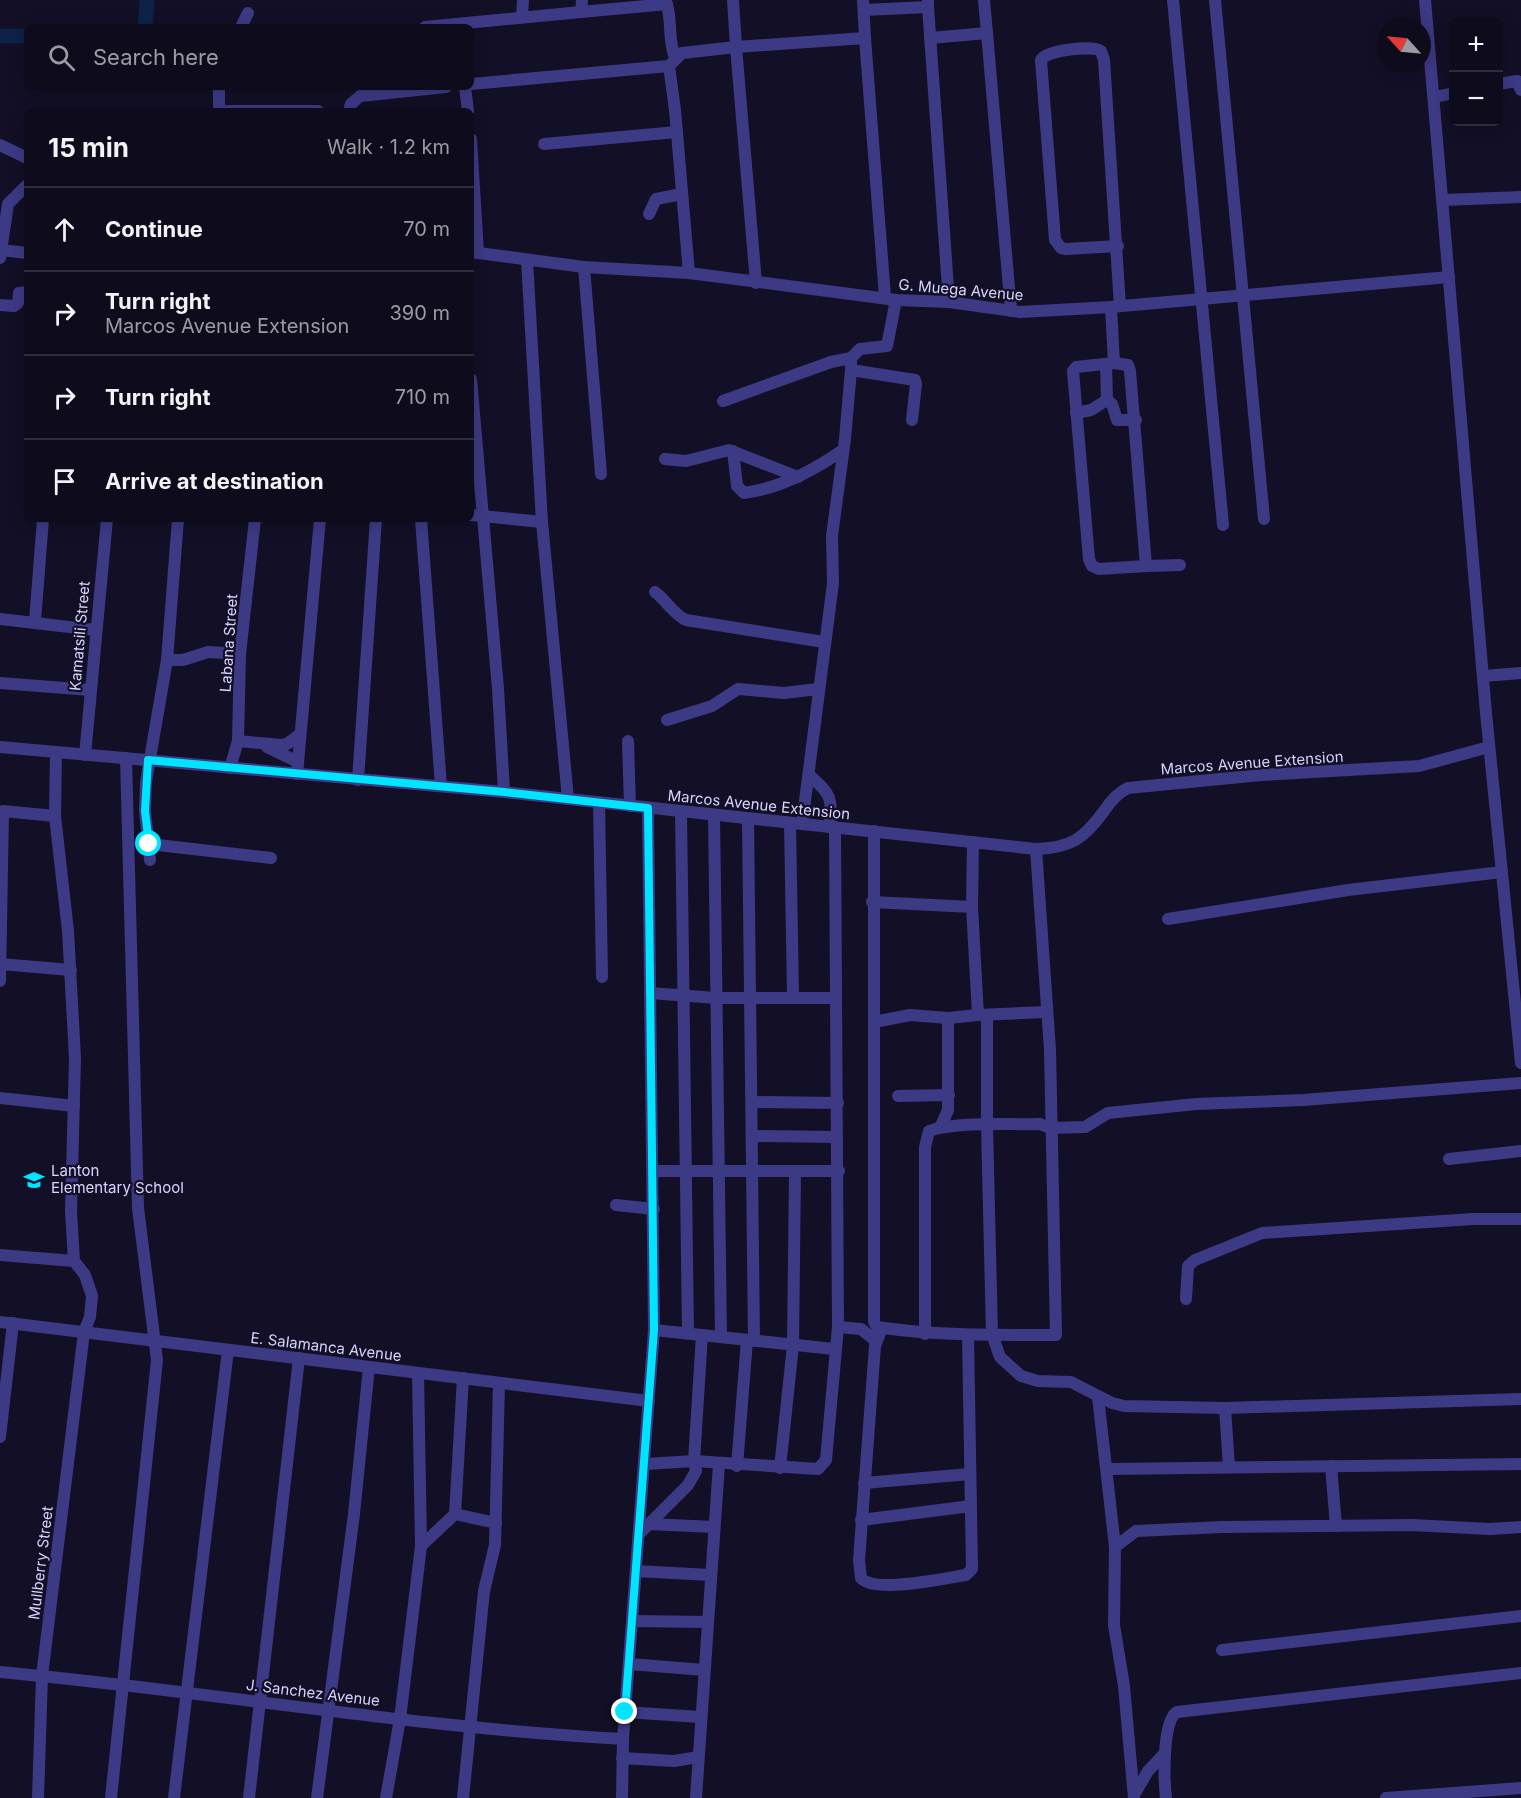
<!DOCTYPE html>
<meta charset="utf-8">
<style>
:root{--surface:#0e0b1c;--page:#171425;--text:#f1f3f6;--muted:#9b9ba3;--line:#2e2b3b}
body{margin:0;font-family:Inter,sans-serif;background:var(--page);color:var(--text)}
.controls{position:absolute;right:18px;top:18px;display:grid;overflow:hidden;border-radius:9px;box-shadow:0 3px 15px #0003}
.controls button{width:54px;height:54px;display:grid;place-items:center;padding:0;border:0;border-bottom:2px solid var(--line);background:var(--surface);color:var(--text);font:30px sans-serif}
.compass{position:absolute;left:1377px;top:18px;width:54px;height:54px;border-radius:50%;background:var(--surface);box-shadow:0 3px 15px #0003;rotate:297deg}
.stop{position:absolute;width:18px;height:18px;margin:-14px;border:4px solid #00e5ff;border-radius:50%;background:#fff}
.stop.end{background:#00e5ff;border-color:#fff;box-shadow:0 2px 6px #0008}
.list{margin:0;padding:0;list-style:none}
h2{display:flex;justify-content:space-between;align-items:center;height:78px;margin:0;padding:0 24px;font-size:26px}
h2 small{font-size:20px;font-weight:400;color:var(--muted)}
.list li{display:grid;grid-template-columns:39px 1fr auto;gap:18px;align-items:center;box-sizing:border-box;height:84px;padding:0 24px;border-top:2px solid var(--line)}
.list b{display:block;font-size:22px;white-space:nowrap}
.list p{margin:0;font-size:20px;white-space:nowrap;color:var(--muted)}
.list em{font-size:20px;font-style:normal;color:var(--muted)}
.icon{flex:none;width:33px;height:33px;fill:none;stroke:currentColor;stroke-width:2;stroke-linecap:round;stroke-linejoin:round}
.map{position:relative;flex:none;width:1521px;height:1798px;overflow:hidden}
.search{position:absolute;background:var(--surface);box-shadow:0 3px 15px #0003;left:24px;top:24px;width:450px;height:66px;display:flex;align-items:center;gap:15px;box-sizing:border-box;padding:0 21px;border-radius:9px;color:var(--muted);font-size:22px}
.panel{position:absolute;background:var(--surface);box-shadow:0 3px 15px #0003;left:24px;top:108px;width:450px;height:414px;border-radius:9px}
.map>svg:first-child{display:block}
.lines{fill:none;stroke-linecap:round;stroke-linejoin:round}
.river{stroke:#0c2248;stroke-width:15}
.minor{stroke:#3d3a85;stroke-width:12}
.route{stroke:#00e5ff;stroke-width:8}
.labels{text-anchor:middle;stroke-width:4.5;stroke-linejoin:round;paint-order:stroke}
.street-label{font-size:15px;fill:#d9d4ff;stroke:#130f26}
.poi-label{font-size:15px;fill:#d9d4ff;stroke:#130f26;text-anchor:start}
</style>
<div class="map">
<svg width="1521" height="1798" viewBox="0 0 1521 1798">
<rect width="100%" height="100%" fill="#130f26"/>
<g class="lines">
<g class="river">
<path d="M145,27L147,0"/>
<path d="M0,36H27"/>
</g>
<g class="minor">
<path d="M733,0L736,47L865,38L885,297"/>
<path d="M863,0L865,38"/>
<path d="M984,0L987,33"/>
<path d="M1173,0L1223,525"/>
<path d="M1215,0L1264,519"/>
<path d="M1425,0L1486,713L1521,1063"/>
<path d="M928,7L949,302"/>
<path d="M864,10L928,7V0"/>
<path d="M581,12L667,4C672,23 668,40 675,58"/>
<path d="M522,16L523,0"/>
<path d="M241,27L248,13"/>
<path d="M425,27L581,12L582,0"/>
<path d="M930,38L987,33L1011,311"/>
<path d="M471,84L669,66"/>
<path d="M1498,84L1517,81L1521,90"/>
<path d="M219,87V109"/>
<path d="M465,87L468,111"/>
<path d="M1435,97L1454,93"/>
<path d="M218,111H318"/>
<path d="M349,111L351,104L360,96L446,87"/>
<path d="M471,139L478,253"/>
<path d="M544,144L677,132"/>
<path d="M0,145L27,158"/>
<path d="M1443,200L1521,197"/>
<path d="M649,214L656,199L682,194"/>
<path d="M1118,246L1066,249L1061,248L1055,240L1041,60C1046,50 1093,45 1101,51L1104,60L1120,306"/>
<path d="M1,250L27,253"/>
<path d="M471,252L584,267L689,273L896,300L949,302L1020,312L1111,307L1449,277"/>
<path d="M0,258L8,204L27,185"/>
<path d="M527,260L542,522L568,799"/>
<path d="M584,267L601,474"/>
<path d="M689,273L675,110L669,66L682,53L736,47L756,283"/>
<path d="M896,300L887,346L860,349L851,358V370L915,380L916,384L912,420"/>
<path d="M0,305L14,306L18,303L19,293L27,292"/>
<path d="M1111,307L1114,363L1128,365L1130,371L1146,566L1099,569L1092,566L1089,559L1073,371L1076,367L1114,363"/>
<path d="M1106,364L1107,400"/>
<path d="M471,379L498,689L504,792"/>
<path d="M723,401L831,362L851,358"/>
<path d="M1076,413L1091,410L1107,400L1112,404L1117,420H1136"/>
<path d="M733,451L737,486L744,493C781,488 813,471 843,450"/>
<path d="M665,459L686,461L729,450L798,477"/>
<path d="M471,515L542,522"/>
<path d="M421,519L441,786"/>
<path d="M1146,566L1180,565"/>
<path d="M655,592C667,601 673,614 686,620L824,642"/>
<path d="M0,619L95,630"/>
<path d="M35,621L43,519"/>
<path d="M167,660H183L208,652L240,654"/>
<path d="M1483,676L1521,673"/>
<path d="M0,683L90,690"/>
<path d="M667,720L712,706L738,689L784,693L818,689"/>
<path d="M238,741L281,745L287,744L300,734"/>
<path d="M628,741L630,806"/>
<path d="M0,747L504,792L1036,849C1070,848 1084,839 1104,811C1110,802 1117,793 1128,788L1261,775L1419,766L1489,747"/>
<path d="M267,747L298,762"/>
<path d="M85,755L107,519"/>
<path d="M230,768L238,741L240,654L255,519"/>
<path d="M297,774L320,519"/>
<path d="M809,775C831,794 833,798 829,827"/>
<path d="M358,780L376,519"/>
<path d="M599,802L602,977"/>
<path d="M681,812L688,1333"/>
<path d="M714,815L721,1336"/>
<path d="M748,819L754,1341"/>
<path d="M790,823L793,996"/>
<path d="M802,824L833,583L832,536L845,439L851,370"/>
<path d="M874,831V1322L877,1327C937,1336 995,1335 1056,1335L1050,1050L1036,849"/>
<path d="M973,842L972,907L978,1015L1046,1012"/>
<path d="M149,844L271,858"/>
<path d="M150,860L145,811L146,782L167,660L178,519"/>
<path d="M872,902L972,907"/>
<path d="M1168,919L1348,890L1502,872"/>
<path d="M0,964L71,970"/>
<path d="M0,981L3,811L55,816"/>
<path d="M650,993L716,998H835"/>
<path d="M987,1015V1126L992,1334L1000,1357L1021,1376L1038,1381L1071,1382L1112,1403L1124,1406L1225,1408L1521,1399"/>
<path d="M874,1022L910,1015L948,1018"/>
<path d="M898,1096L949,1095"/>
<path d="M0,1098L74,1106"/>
<path d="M752,1102L838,1103"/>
<path d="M941,1126L948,1110V1018L978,1015"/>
<path d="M753,1136L837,1137"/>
<path d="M1449,1159L1521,1151"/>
<path d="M654,1171H839"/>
<path d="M616,1205L654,1209"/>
<path d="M0,1255L74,1261"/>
<path d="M1186,1299L1188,1266L1195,1260L1262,1233L1473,1219H1521"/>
<path d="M0,1322L649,1401"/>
<path d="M838,1327L861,1329L876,1341"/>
<path d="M882,1328L875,1346L859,1560L861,1578C874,1594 945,1578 966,1575L972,1569L968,1336"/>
<path d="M654,1330L834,1349"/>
<path d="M925,1334V1147L929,1131C955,1121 1010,1125 1040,1124L1050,1128L1085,1127L1108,1113L1196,1104L1303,1100L1521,1083"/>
<path d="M1098,1397L1115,1547L1114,1625L1124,1686L1134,1798"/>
<path d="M1225,1408L1229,1467"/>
<path d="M0,1437L13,1323"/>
<path d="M646,1464L694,1461L818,1469L826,1460L838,1327L835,827"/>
<path d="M737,1466L747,1340"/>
<path d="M1331,1466L1336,1526"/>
<path d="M780,1468L793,1345L795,1172"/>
<path d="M1109,1469L1521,1464"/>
<path d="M864,1483L970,1474"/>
<path d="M455,1514L463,1378"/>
<path d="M861,1520L971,1506"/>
<path d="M649,1524L714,1527"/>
<path d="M640,1533L688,1485L696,1471L694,1461L702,1335"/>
<path d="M421,1546L455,1514L496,1523"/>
<path d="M1115,1547L1136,1531L1223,1527L1412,1525L1490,1529L1521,1527"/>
<path d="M636,1571L710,1575"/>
<path d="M632,1621L707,1622"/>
<path d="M1222,1650L1521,1616"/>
<path d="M630,1664L704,1670"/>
<path d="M0,1672C208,1691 414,1728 623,1739"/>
<path d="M625,1712L700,1717"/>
<path d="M622,1758L674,1761L698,1757"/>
<path d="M1134,1795L1148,1771L1164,1754"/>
<path d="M38,1798L42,1676L84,1332L90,1317L92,1296L85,1275L74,1261L71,1211L75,1058L68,931L55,816L56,753"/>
<path d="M111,1798L157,1360L138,1208L126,758"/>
<path d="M174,1798L228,1350"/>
<path d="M249,1798L299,1358"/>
<path d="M317,1798L354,1514L369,1367"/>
<path d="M386,1798L400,1719L421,1546L418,1373"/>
<path d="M463,1798L484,1591L495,1545L499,1383"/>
<path d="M622,1798L623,1739L654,1330L648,808"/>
<path d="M696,1798L719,1464"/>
<path d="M1166,1798C1164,1781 1162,1720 1177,1712L1521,1673"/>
<path d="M1386,1798L1521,1788"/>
</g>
</g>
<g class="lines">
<path class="route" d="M149,844L145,811L148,760L504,792L648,808L654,1330L625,1712"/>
</g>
<defs>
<g id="school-bare" transform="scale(1.62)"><path d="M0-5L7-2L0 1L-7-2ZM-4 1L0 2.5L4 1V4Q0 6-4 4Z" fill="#00e5ff" stroke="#130f26" stroke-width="2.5" paint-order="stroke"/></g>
</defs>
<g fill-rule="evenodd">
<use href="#school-bare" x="34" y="1180"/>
</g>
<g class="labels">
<g class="street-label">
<text transform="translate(961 290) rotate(5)" y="5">G. Muega Avenue</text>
<text transform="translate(80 636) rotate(-85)" y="5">Kamatsili Street</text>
<text transform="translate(229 643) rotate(-86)" y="5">Labana Street</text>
<text transform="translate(1252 763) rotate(-4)" y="5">Marcos Avenue Extension</text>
<text transform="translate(759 805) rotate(6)" y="5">Marcos Avenue Extension</text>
<text transform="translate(326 1347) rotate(7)" y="5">E. Salamanca Avenue</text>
<text transform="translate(41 1563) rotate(-83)" y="5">Mullberry Street</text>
<text transform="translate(313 1693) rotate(7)" y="5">J. Sanchez Avenue</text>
</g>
<g class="poi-label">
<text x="51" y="1176">Lanton<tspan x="51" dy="17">Elementary School</tspan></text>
</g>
</g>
</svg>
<div class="controls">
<button>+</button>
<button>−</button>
</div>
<svg class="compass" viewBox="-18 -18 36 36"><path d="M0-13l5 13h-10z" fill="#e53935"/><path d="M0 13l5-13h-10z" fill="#9b9ba3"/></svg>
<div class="stop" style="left:149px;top:844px"></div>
<div class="stop end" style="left:625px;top:1712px"></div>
<div class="search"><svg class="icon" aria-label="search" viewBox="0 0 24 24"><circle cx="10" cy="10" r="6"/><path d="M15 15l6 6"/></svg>Search here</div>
<section class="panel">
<h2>15 min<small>Walk · 1.2 km</small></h2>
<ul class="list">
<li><svg class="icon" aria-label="ahead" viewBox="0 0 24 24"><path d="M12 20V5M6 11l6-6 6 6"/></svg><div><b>Continue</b></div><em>70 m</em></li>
<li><svg class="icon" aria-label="right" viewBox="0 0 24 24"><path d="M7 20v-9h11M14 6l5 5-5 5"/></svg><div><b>Turn right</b><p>Marcos Avenue Extension</p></div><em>390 m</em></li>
<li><svg class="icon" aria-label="right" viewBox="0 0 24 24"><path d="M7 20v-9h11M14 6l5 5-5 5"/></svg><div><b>Turn right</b></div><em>710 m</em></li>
<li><svg class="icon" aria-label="arrive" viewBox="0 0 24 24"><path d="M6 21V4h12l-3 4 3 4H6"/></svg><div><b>Arrive at destination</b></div></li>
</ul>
</section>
</div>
